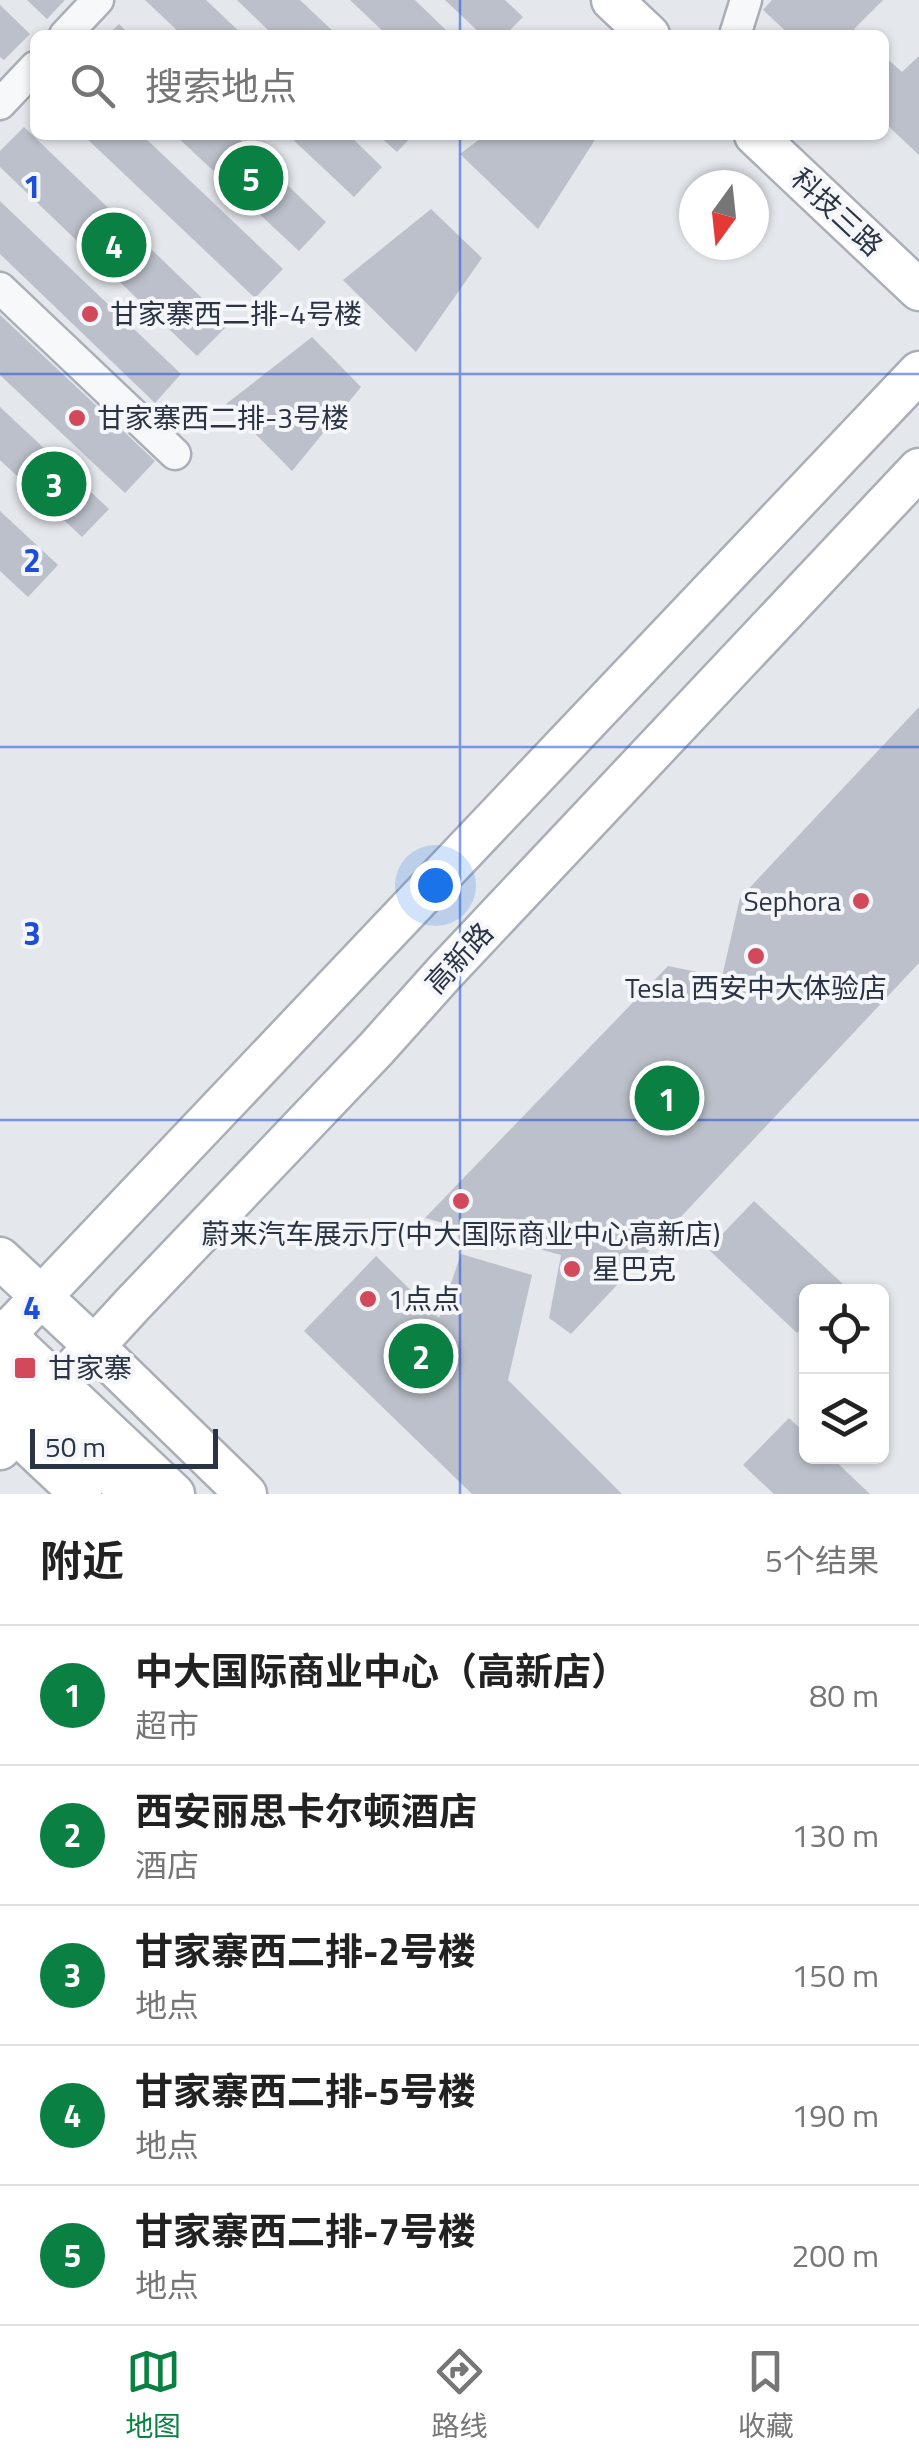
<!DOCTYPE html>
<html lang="zh">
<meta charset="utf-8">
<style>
:root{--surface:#fff;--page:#f6f6f6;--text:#222;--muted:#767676;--line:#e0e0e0;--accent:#0b8043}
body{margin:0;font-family:"Titillium Web","Noto Sans SC",sans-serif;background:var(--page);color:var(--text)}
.controls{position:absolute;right:30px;bottom:30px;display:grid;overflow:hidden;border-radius:15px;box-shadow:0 2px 8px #0004}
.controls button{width:90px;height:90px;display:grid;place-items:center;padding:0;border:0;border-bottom:2px solid var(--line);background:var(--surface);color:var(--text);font:50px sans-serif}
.compass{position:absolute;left:679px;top:170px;width:90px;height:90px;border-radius:50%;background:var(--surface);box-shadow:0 2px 8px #0004;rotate:195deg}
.scale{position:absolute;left:30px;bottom:25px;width:188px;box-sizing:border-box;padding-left:10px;border:5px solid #2b3445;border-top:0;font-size:28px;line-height:35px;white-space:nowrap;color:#2b3445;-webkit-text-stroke:8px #f4f6f9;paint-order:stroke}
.you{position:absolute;left:435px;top:885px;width:35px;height:35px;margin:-25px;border:8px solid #fff;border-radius:50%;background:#1a73e8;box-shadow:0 0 0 15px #1a73e833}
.badge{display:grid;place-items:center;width:65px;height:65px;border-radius:50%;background:var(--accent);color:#fff;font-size:32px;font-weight:700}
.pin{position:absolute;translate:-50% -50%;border:5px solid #fff;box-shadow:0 2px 10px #0006}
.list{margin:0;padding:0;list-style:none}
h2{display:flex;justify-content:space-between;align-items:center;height:130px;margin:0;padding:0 40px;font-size:42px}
h2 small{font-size:32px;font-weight:400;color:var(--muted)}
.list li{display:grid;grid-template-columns:65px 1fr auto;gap:30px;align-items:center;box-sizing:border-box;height:140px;padding:0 40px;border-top:2px solid var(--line)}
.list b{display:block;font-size:38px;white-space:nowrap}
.list p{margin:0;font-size:32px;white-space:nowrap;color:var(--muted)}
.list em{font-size:32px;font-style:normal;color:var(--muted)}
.icon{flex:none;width:55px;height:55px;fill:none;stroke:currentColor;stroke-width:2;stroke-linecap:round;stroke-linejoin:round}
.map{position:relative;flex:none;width:919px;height:1494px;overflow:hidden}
.search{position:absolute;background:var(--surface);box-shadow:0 2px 8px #0004;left:30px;right:30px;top:30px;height:110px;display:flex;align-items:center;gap:25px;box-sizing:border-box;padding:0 35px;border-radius:15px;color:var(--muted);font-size:38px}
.sheet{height:830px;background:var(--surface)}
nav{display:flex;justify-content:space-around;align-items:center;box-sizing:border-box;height:140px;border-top:2px solid var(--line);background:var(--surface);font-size:28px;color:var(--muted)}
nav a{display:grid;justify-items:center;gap:5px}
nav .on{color:var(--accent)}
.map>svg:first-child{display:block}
.building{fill:#bbc0ca}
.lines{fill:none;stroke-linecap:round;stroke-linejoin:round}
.street-casing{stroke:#a9aeb7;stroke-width:35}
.secondary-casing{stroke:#a9aeb7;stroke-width:45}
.street{stroke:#f7f8fa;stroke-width:30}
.secondary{stroke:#fff;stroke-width:40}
.grid{fill:none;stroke:#1d4ed8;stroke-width:2.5;stroke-opacity:0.55}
.poi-dot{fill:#d1495b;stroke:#f4f6f9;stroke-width:4}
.labels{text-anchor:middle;stroke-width:8;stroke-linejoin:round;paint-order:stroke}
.street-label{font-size:28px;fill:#2b3445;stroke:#f4f6f9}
.poi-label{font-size:28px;fill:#2b3445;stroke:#f4f6f9;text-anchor:start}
.grid-label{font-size:32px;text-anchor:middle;font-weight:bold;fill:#1d4ed8;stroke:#f4f6f9;stroke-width:8;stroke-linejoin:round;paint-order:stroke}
</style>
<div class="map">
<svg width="919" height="1494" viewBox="0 0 919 1494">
<rect width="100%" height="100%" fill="#e4e7ec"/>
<g class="building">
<path d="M27,0H65L47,19Z"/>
<path d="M145,0H206L243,35H182Z"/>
<path d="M237,0H300L337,35H273Z"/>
<path d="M350,0H415L451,35H387Z"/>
<path d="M445,0H505L523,17L505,35H482Z"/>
<path d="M772,0H883L854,29L861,35H790L763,10Z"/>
<path d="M0,5L30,34L4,60L0,57Z"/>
<path d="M119,24L130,35H108Z"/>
<path d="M884,56L902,72L919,56V155L884,122Z"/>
<path d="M24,127L229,324L197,356L0,167V151Z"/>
<path d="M83,135H142L283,269L255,298Z"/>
<path d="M175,135H235L326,222L299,251Z"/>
<path d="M288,135H349L382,167L354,197Z"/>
<path d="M378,135H413L397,152Z"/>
<path d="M485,135H598L538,229L460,154Z"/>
<path d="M0,201L181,374L155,403L0,254Z"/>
<path d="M431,209L482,258L416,352L343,280Z"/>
<path d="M0,315L155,461L125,493L0,375Z"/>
<path d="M312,337L361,387L292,471L226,404Z"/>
<path d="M0,407L109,509L82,537L0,460Z"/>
<path d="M0,511L58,565L28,597L0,571Z"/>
<path d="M919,707V963L571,1334L549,1318L561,1255L425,1218L668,966L722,977L740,898Z"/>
<path d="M754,1201L844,1285L838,1292H806V1323L797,1333L708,1249Z"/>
<path d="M461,1254L532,1275L508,1380L622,1494H472L304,1331L376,1256L439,1318Z"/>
<path d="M789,1418L806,1434V1456H830L870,1494H774L743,1465Z"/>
</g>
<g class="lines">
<g class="street-casing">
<g id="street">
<path d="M65,35L98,0"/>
<path d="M735,35L746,0"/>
<path d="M0,104L35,67"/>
<path d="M0,288L175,454"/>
</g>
</g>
<g class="secondary-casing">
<g id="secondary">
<path d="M612,0L649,35"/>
<path d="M755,135L919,290"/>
<path d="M0,1258L94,1346L246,1494"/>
<path d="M0,1330L174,1494"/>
<path d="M0,1340L919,372"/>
<path d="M0,1370L132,1494"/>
<path d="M0,1414L16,1433L81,1494"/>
<path d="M0,1449L132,1305L376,1049L445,972L919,469"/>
</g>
</g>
<use href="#street" class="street"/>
<use href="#secondary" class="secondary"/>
</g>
<path class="grid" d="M460,0V35M460,135V1494M0,374H919M0,747H919M0,1120H919"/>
<g class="poi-dot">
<circle cx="90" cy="314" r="10"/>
<circle cx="77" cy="418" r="10"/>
<circle cx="861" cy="901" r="10"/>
<circle cx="756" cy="956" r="10"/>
<circle cx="461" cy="1201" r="10"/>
<circle cx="572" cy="1269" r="10"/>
<circle cx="368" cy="1299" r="10"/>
<rect x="13" y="1356" width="24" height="24" rx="5"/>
</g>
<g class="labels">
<g class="street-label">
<text transform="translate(837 212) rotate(43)" y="10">科技三路</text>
<text transform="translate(459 958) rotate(-47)" y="10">高新路</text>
</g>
<g class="poi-label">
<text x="110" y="324">甘家寨西二排-4号楼</text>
<text x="97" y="428">甘家寨西二排-3号楼</text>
<text x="841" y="911" text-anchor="end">Sephora</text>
<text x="756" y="998" text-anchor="middle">Tesla 西安中大体验店</text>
<text x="461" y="1244" text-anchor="middle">蔚来汽车展示厅(中大国际商业中心高新店)</text>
<text x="592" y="1279">星巴克</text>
<text x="388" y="1309">1点点</text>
<text x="48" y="1378">甘家寨</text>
</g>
</g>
<g class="grid-label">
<text x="32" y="198">1</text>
<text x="32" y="572">2</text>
<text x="32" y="945">3</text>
<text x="32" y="1319">4</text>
</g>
</svg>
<div class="controls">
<button><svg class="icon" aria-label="locate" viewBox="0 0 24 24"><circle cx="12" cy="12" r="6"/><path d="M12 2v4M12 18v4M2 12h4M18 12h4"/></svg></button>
<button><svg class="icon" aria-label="layers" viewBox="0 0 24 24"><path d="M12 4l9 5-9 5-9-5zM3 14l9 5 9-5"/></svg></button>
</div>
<svg class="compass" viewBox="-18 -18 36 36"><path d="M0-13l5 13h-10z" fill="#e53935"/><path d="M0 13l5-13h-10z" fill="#767676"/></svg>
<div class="scale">50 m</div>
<div class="you"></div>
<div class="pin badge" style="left:667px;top:1098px">1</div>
<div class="pin badge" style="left:421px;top:1356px">2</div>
<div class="pin badge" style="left:54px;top:484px">3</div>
<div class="pin badge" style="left:114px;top:245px">4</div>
<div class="pin badge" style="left:251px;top:178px">5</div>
<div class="search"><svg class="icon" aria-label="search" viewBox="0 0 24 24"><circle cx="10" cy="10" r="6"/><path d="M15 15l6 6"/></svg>搜索地点</div>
</div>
<section class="sheet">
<h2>附近<small>5个结果</small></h2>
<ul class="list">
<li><span class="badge">1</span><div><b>中大国际商业中心（高新店）</b><p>超市</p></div><em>80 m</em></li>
<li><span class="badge">2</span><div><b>西安丽思卡尔顿酒店</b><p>酒店</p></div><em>130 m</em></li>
<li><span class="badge">3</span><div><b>甘家寨西二排-2号楼</b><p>地点</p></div><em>150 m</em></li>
<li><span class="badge">4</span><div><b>甘家寨西二排-5号楼</b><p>地点</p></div><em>190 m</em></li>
<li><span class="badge">5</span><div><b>甘家寨西二排-7号楼</b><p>地点</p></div><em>200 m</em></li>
</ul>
</section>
<nav>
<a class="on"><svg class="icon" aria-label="map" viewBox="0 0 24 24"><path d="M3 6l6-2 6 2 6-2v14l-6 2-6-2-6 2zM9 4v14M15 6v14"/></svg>地图</a>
<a><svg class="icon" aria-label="directions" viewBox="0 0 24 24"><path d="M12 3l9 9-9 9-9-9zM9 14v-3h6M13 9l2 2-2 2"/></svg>路线</a>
<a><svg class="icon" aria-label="saved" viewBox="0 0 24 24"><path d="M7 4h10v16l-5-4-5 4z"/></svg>收藏</a>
</nav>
